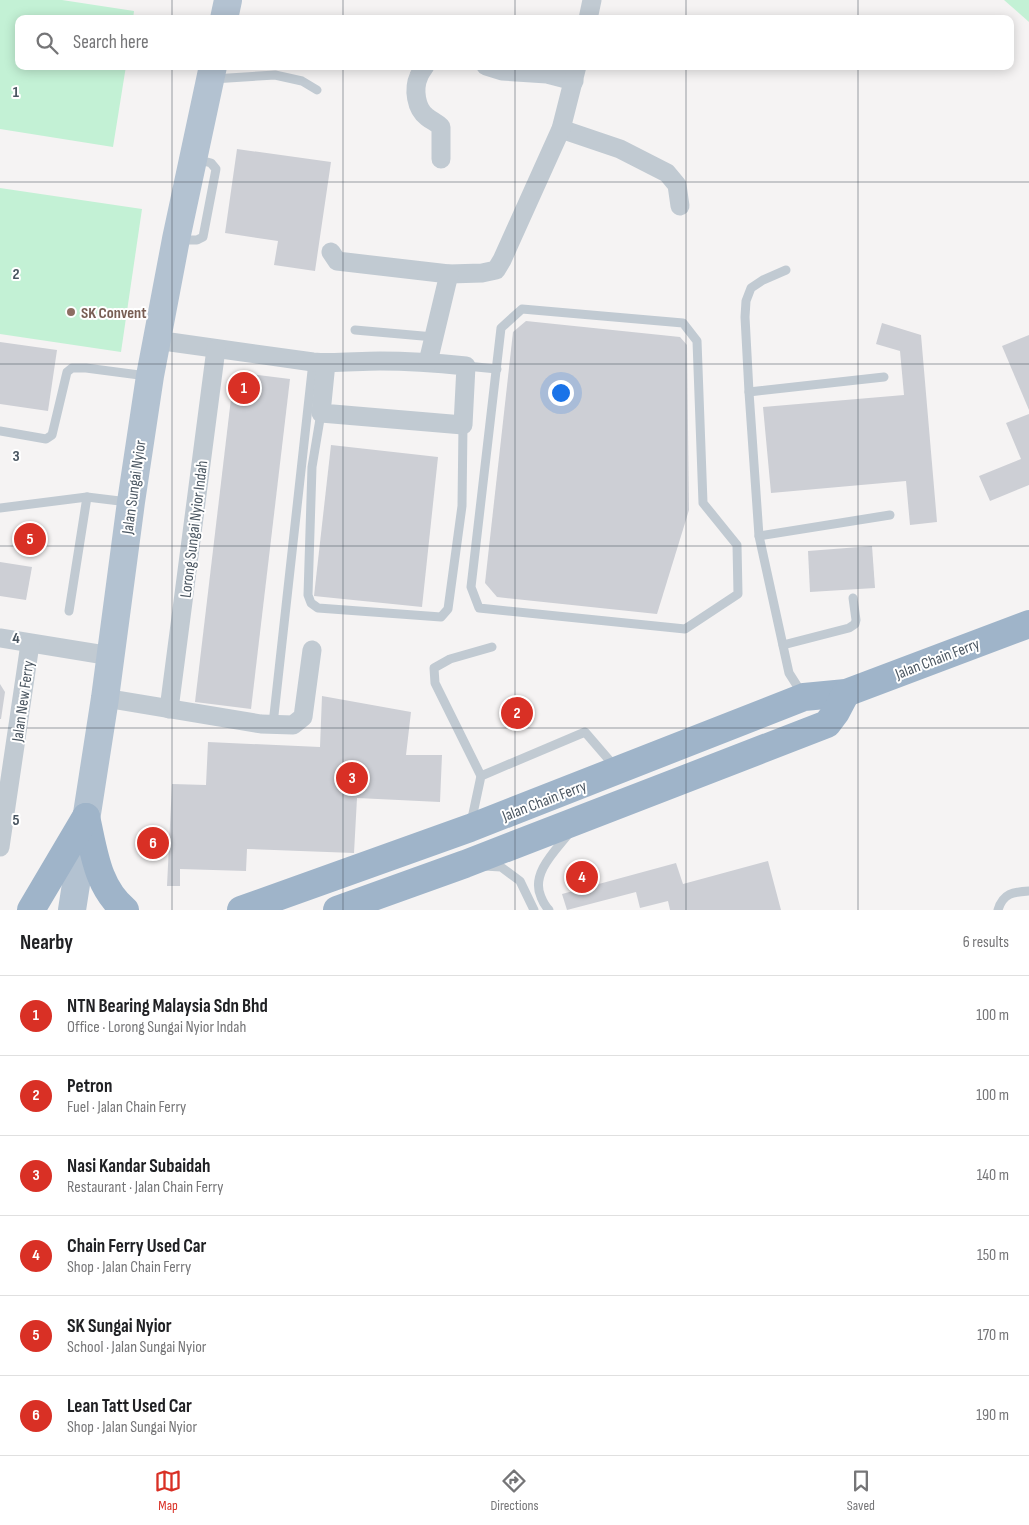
<!DOCTYPE html>
<meta charset="utf-8">
<style>
:root{--surface:#fff;--page:#f6f6f6;--text:#202124;--muted:#757577;--line:#e0e0e0;--accent:#d93025}
body{margin:0;font-family:"Sofia Sans Condensed",sans-serif;background:var(--page);color:var(--text)}
.you{position:absolute;left:560px;top:392px;width:18px;height:18px;margin:-12px;border:4px solid #fff;border-radius:50%;background:#1a73e8;box-shadow:0 0 0 8px #1a73e833}
.badge{display:grid;place-items:center;width:32px;height:32px;border-radius:50%;background:var(--accent);color:#fff;font-size:16px;font-weight:700}
.pin{position:absolute;translate:-50% -50%;border:2px solid #fff;box-shadow:0 1px 5px #0006}
.list{margin:0;padding:0;list-style:none}
h2{display:flex;justify-content:space-between;align-items:center;height:65px;margin:0;padding:0 20px;font-size:21px}
h2 small{font-size:16px;font-weight:400;color:var(--muted)}
.list li{display:grid;grid-template-columns:32px 1fr auto;gap:15px;align-items:center;box-sizing:border-box;height:80px;padding:0 20px;border-top:1px solid var(--line)}
.list b{display:block;font-size:19px;white-space:nowrap}
.list p{margin:0;font-size:16px;white-space:nowrap;color:var(--muted)}
.list em{font-size:16px;font-style:normal;color:var(--muted)}
.icon{flex:none;width:28px;height:28px;fill:none;stroke:currentColor;stroke-width:2;stroke-linecap:round;stroke-linejoin:round}
.map{position:relative;flex:none;width:1029px;height:910px;overflow:hidden}
.search{position:absolute;background:var(--surface);box-shadow:0 2px 12px #0003;left:15px;right:15px;top:15px;height:55px;display:flex;align-items:center;gap:12px;box-sizing:border-box;padding:0 18px;border-radius:10px;color:var(--muted);font-size:19px}
.sheet{height:545px;background:var(--surface)}
nav{display:flex;justify-content:space-around;align-items:center;box-sizing:border-box;height:70px;border-top:1px solid var(--line);background:var(--surface);font-size:14px;color:var(--muted)}
nav a{display:grid;justify-items:center;gap:2px}
nav .on{color:var(--accent)}
.map>svg:first-child{display:block}
.green{fill:#c3f1d5}
.building{fill:#cdcfd5}
.lines{fill:none;stroke-linecap:round;stroke-linejoin:round}
.service{stroke:#c1cad2;stroke-width:9}
.minor{stroke:#c1cad2;stroke-width:19}
.primary{stroke:#b3c2d1;stroke-width:28}
.trunk{stroke:#9fb4c9;stroke-width:28}
.grid{fill:none;stroke:#4a5661;stroke-width:1;stroke-opacity:0.55}
.education-dot{fill:#8d6e63;stroke:#fff;stroke-width:2}
.labels{text-anchor:middle;stroke-width:4;stroke-linejoin:round;paint-order:stroke}
.education-label{font-size:16px;font-weight:bold;fill:#785e54;stroke:#fff;text-anchor:start}
.street-label{font-size:16px;fill:#4a5661;stroke:#fff}
.grid-label{font-size:16px;text-anchor:middle;font-weight:bold;fill:#4a5661;stroke:#fff;stroke-width:4;stroke-linejoin:round;paint-order:stroke}
</style>
<div class="map">
<svg width="1029" height="910" viewBox="0 0 1029 910">
<rect width="100%" height="100%" fill="#f5f3f3"/>
<g class="green">
<path d="M0,0H62L134,11L133,19H19V66H126L113,147L0,129Z"/>
<path d="M1004,0H1029V22Z"/>
<path d="M0,188L142,209L121,352L0,334Z"/>
</g>
<g class="building">
<path d="M237,149L331,162L315,271L274,265L278,241L225,233Z"/>
<path d="M526,321L680,337L687,345L689,510L657,614L497,597L485,583L513,332Z"/>
<path d="M882,323L921,335L937,522L910,525L906,481L771,493L763,407L904,395L900,351L876,344Z"/>
<path d="M1029,335V410L1002,346Z"/>
<path d="M0,342L57,350L48,411L0,404Z"/>
<path d="M251,374L290,379L251,709L195,702L232,390Z"/>
<path d="M1029,414V485L990,501L979,476L1021,459L1006,423Z"/>
<path d="M331,445L438,457L422,607L314,596Z"/>
<path d="M872,546L875,588L810,592L808,551Z"/>
<path d="M0,562L32,567L26,600L0,596Z"/>
<path d="M0,684L5,692L1,719H0Z"/>
<path d="M322,696L411,712L406,755H442L440,802L357,798L354,853L247,849L246,871L180,869V886H167L172,784L206,785L208,742L320,747Z"/>
<path d="M768,861L781,910H670L668,901L640,908L636,892L567,910L562,894L676,863L683,884Z"/>
</g>
<g class="lines">
<g class="service">
<path d="M213,79L275,75L302,81L317,90"/>
<path d="M179,240H197L203,237L216,169L211,163L196,159"/>
<path d="M786,270L763,280L751,288L746,301L745,317L749,392L759,536L789,673L803,695"/>
<path d="M522,309L683,323L697,341L703,503L737,545L738,594L685,629L479,608L471,587L501,328Z"/>
<path d="M355,330L434,337"/>
<path d="M466,366L497,369"/>
<path d="M749,392L884,377"/>
<path d="M321,413L312,467L308,595L311,603L318,608L441,617L448,609L462,506L463,425"/>
<path d="M0,431L46,439L52,435L67,372L72,368H86L147,376"/>
<path d="M0,508L87,497L128,502"/>
<path d="M759,536L890,515"/>
<path d="M69,611L87,497"/>
<path d="M783,645L849,628L855,624L856,620L853,598"/>
<path d="M273,724L313,362"/>
<path d="M481,776L435,683L434,668L450,659L492,647"/>
<path d="M471,823L481,776L585,732L616,768"/>
<path d="M484,866L501,867L520,881L534,910"/>
<path d="M549,910C545,906 543,902 541,897C530,873 557,849 570,832"/>
<path d="M998,910C1003,893 1013,892 1029,891"/>
</g>
<g class="minor">
<path d="M588,19L592,0"/>
<path d="M425,66C423,69 420,73 419,76C413,89 416,109 427,117C432,121 436,122 441,127V159"/>
<path d="M486,66L502,71L547,74L574,81"/>
<path d="M561,129L620,149L667,173L677,185L680,206"/>
<path d="M331,252L337,261L449,274L482,273L496,270L502,260L561,129L577,66"/>
<path d="M156,340L313,362C335,364 357,361 380,361C408,361 437,363 466,366L463,425L321,413L326,363"/>
<path d="M428,362L449,274"/>
<path d="M0,638L111,656"/>
<path d="M105,698L261,724L293,725L303,717L312,650"/>
<path d="M169,709L216,349"/>
<path d="M0,847L30,644"/>
</g>
<g class="primary">
<path d="M224,19L228,0"/>
<path d="M72,910L105,698L131,502L150,376L176,239L213,66"/>
</g>
<g class="trunk">
<path d="M86,817C94,851 97,887 125,910"/>
<path d="M31,910L86,817"/>
<path d="M241,910L470,828L804,697L846,693L1029,624"/>
<path d="M337,910L465,864L827,724L836,712L846,693"/>
</g>
</g>
<path class="grid" d="M172,0V19M343,0V19M515,0V19M686,0V19M858,0V19M172,66V910M343,66V910M515,66V910M686,66V910M858,66V910M0,182H1029M0,364H1029M0,546H1029M0,728H1029"/>
<circle class="education-dot" cx="71" cy="312" r="5"/>
<g class="labels">
<g class="education-label">
<text x="81" y="318">SK Convent</text>
</g>
<g class="street-label">
<text transform="translate(133 487) rotate(-82)" y="6">Jalan Sungai Nyior</text>
<text transform="translate(193 529) rotate(-83)" y="6">Lorong Sungai Nyior Indah</text>
<text transform="translate(937 658) rotate(-21)" y="6">Jalan Chain Ferry</text>
<text transform="translate(22 701) rotate(-82)" y="6">Jalan New Ferry</text>
<text transform="translate(544 800) rotate(-21)" y="6">Jalan Chain Ferry</text>
</g>
</g>
<g class="grid-label">
<text x="16" y="97">1</text>
<text x="16" y="279">2</text>
<text x="16" y="461">3</text>
<text x="16" y="643">4</text>
<text x="16" y="825">5</text>
</g>
</svg>
<div class="you"></div>
<div class="pin badge" style="left:244px;top:388px">1</div>
<div class="pin badge" style="left:517px;top:713px">2</div>
<div class="pin badge" style="left:352px;top:778px">3</div>
<div class="pin badge" style="left:582px;top:877px">4</div>
<div class="pin badge" style="left:30px;top:539px">5</div>
<div class="pin badge" style="left:153px;top:843px">6</div>
<div class="search"><svg class="icon" aria-label="search" viewBox="0 0 24 24"><circle cx="10" cy="10" r="6"/><path d="M15 15l6 6"/></svg>Search here</div>
</div>
<section class="sheet">
<h2>Nearby<small>6 results</small></h2>
<ul class="list">
<li><span class="badge">1</span><div><b>NTN Bearing Malaysia Sdn Bhd</b><p>Office · Lorong Sungai Nyior Indah</p></div><em>100 m</em></li>
<li><span class="badge">2</span><div><b>Petron</b><p>Fuel · Jalan Chain Ferry</p></div><em>100 m</em></li>
<li><span class="badge">3</span><div><b>Nasi Kandar Subaidah</b><p>Restaurant · Jalan Chain Ferry</p></div><em>140 m</em></li>
<li><span class="badge">4</span><div><b>Chain Ferry Used Car</b><p>Shop · Jalan Chain Ferry</p></div><em>150 m</em></li>
<li><span class="badge">5</span><div><b>SK Sungai Nyior</b><p>School · Jalan Sungai Nyior</p></div><em>170 m</em></li>
<li><span class="badge">6</span><div><b>Lean Tatt Used Car</b><p>Shop · Jalan Sungai Nyior</p></div><em>190 m</em></li>
</ul>
</section>
<nav>
<a class="on"><svg class="icon" aria-label="map" viewBox="0 0 24 24"><path d="M3 6l6-2 6 2 6-2v14l-6 2-6-2-6 2zM9 4v14M15 6v14"/></svg>Map</a>
<a><svg class="icon" aria-label="directions" viewBox="0 0 24 24"><path d="M12 3l9 9-9 9-9-9zM9 14v-3h6M13 9l2 2-2 2"/></svg>Directions</a>
<a><svg class="icon" aria-label="saved" viewBox="0 0 24 24"><path d="M7 4h10v16l-5-4-5 4z"/></svg>Saved</a>
</nav>
